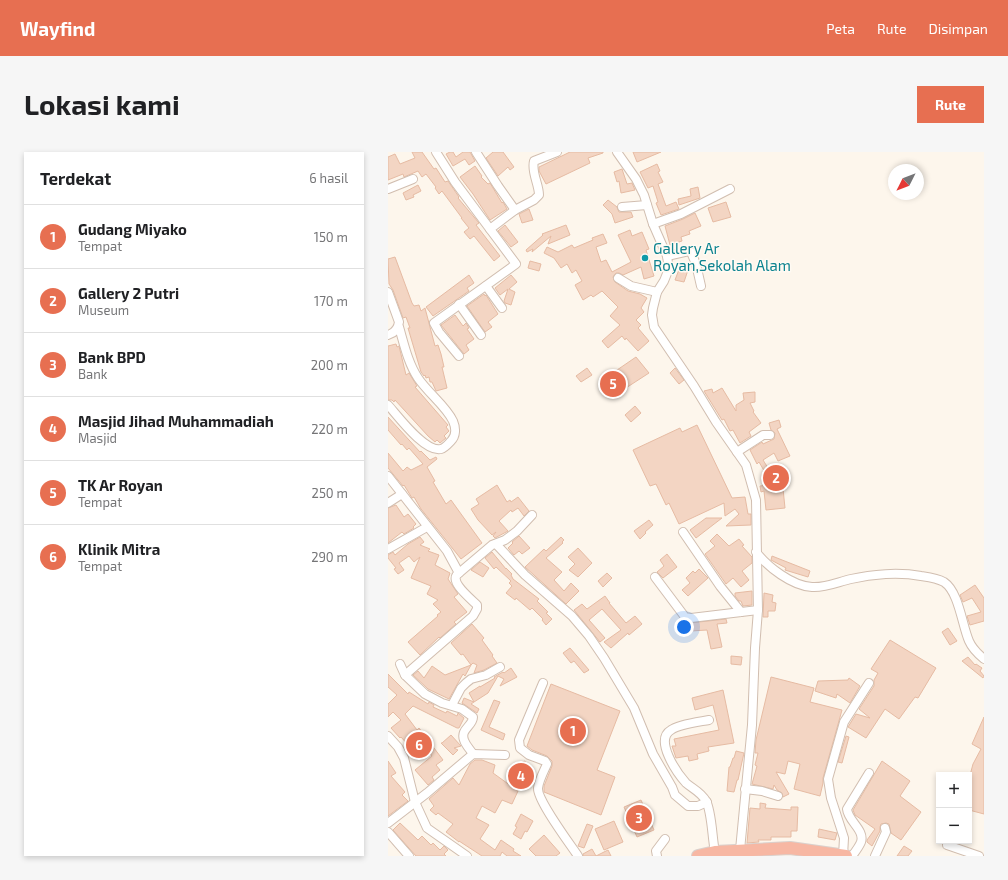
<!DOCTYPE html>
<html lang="id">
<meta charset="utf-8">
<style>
:root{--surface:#fff;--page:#f6f6f6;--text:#202124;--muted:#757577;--line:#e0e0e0;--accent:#e76f51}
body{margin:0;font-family:"Exo 2",sans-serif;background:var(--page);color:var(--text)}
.controls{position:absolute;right:12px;bottom:12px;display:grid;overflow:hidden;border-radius:0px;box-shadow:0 2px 6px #0003}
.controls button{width:36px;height:36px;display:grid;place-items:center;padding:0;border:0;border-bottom:1px solid var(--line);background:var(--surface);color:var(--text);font:20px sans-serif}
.compass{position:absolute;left:500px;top:12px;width:36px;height:36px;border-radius:50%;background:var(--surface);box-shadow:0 2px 6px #0003;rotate:228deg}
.you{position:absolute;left:296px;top:475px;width:14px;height:14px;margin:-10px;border:3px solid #fff;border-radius:50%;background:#1a73e8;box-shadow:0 0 0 6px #1a73e833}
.badge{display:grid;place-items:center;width:26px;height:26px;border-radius:50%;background:var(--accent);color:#fff;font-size:13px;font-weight:700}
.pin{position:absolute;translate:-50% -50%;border:2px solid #fff;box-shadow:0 1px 4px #0006}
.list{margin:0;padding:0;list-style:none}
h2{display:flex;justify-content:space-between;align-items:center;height:52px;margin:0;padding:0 16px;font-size:17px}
h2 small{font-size:13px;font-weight:400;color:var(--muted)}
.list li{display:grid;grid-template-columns:26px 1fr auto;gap:12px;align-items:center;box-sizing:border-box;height:64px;padding:0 16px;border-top:1px solid var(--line)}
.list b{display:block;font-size:15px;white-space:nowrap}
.list p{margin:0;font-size:13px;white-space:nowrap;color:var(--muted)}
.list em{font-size:13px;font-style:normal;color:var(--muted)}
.map{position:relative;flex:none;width:596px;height:704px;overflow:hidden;border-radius:0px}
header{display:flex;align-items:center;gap:24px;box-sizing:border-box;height:56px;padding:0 20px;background:var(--accent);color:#fff}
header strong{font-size:19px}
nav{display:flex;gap:22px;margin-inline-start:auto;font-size:14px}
.intro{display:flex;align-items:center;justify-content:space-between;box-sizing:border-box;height:96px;padding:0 24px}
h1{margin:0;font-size:28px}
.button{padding:10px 18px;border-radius:0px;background:var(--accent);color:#fff;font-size:14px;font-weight:700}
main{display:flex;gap:24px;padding:0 24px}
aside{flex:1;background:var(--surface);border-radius:0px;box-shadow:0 2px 6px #0003}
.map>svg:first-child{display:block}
.building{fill:#f3d5c3;stroke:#e6bba3}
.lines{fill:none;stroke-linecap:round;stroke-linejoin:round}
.minor-casing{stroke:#d1beb0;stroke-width:10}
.highway-casing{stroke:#dad1cd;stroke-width:14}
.minor{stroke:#fff;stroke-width:8}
.highway{stroke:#f7b7a3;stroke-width:12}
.culture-dot{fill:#0f9aa8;stroke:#fffaf3;stroke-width:1.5}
.labels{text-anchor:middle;stroke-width:3;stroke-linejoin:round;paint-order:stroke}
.culture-label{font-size:15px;fill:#0d838f;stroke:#fffaf3;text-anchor:start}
</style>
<header>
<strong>Wayfind</strong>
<nav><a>Peta</a><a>Rute</a><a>Disimpan</a></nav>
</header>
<div class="intro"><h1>Lokasi kami</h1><a class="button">Rute</a></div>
<main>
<aside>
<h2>Terdekat<small>6 hasil</small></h2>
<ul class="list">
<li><span class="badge">1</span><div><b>Gudang Miyako</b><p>Tempat</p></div><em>150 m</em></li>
<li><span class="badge">2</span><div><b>Gallery 2 Putri</b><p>Museum</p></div><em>170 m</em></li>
<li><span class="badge">3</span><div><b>Bank BPD</b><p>Bank</p></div><em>200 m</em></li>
<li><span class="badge">4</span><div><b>Masjid Jihad Muhammadiah</b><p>Masjid</p></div><em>220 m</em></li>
<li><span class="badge">5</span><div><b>TK Ar Royan</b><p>Tempat</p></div><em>250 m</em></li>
<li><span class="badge">6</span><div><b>Klinik Mitra</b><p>Tempat</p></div><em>290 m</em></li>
</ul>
</aside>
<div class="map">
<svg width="596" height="704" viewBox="0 0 596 704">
<rect width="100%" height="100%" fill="#fdf6ec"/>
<g class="building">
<path d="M24,0H34L46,17L48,16L57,30L60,29L71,45L70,46L91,71L88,73L112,104L106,109L86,84L82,87L76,80L81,76L73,66H74L54,39L51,42L47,36L48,35L38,22L34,25L30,19L16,25L15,22L0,28V5L7,2L12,12L27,6Z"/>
<path d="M62,0H65L68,5L75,0H82L87,9L81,13L77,7L65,14L58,2Z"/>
<path d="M105,0H115L126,15L122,18L120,15L110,24L98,6Z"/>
<path d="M182,0H215V1L200,6L202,11L158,32L151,19V15Z"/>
<path d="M245,0H273L249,10Z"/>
<path d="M269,12L272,19L270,20L275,30L270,32L278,54L288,50L291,57L273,63L268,51L270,50L265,34L260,36L252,20Z"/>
<path d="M87,14L94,24L93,25L100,32L102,31L114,51L115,50L119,57L102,68L85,42L72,25Z"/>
<path d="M234,17L239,32L244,31L247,38L233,41L231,29L229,30L226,20Z"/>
<path d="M30,33L33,39L25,43L26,45L18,48L15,41Z"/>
<path d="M310,35L312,46L291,53L290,47L303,44L302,37Z"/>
<path d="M220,48L229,55L231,60H243L245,65L227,71L224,62L215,53Z"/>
<path d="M338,50L343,65L325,70L320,56Z"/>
<path d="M141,57L145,68L134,71L131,62Z"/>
<path d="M307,61L313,74L301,79L302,82L293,85L294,89L282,93L277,74L295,67Z"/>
<path d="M117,73L130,90L123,95L110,79Z"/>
<path d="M178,73L182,83L160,92L163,84L144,100L145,97L139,100L138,98L155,83L154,82Z"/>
<path d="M242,78L244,84L254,80L261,97L258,98L266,124L256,127L253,115L235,123L231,121H228L225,125L227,130L240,139L252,142L259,146L253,156L256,160L248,168L253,173L250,176L261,189L250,199L238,186L237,188L234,184L220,196L214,189L232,173L222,164L230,155L214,139L205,145L203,143L195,148L187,133L194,129L188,118L184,121L179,112L173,116L166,106L156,101L159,95L170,100L184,93L186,96L205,88L204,86L215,82L219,91L208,95L213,110L218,108L224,120L243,110L230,83Z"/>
<path d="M7,105L24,151L26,154L31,153L33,159L37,156L47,194L50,193L53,202L56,215H54L59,236L48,239L44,230H42L41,225L38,226L37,223L36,224L33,220L20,176H22L18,165L15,166L5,138L1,132L0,107Z"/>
<path d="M142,109L153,112L151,119L140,116Z"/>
<path d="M292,115L300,118L296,130L287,128Z"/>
<path d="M81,123L86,131L79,136L81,139L45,164L38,155Z"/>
<path d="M123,123L129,130L121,137L127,140L123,153L117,151L116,149L120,137L112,143L107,136Z"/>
<path d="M96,142L97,144L98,143L110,162L100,170L104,175L97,180L79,154Z"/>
<path d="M67,163L75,174L78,171L81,176L79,177L86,187L78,193L81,198L76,202L53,173Z"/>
<path d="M8,192L9,195L11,194L18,223L21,221L29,234L27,235L60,273L58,275L61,279L56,284L58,286L52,291L49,288L47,290L40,284L7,248L6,250L4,248H0V194Z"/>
<path d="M248,205L261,221L224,245L213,229Z"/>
<path d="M199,216L204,223L193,230L188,224Z"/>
<path d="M287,216L296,228L291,232L282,221Z"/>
<path d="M334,236L348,259V253L356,248L355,241L367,240V250L362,251L366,259L365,260L373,271L361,280L363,284L352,291L345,278L342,279L336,267L334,268L316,239L324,237L325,241Z"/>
<path d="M247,254L253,261L243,270L237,263Z"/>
<path d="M0,265L32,300L33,299L42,308L48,305L49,307L39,315L47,329L45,330L58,352L63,348L94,391L73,407L33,357L26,345L24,346L16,333L15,334L0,316V301L15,319L19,315L23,318L35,312L21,296L19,298L14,292L13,293L0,278Z"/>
<path d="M391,268L393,275L389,277L402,304L390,309L386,301L375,308L385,324L393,321L395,327H394L397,356L378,358L376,339L373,340L372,334L382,333L378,322L371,310L369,312L362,298L374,290L375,292L386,287L387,281L383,278L381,271Z"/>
<path d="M309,273L344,346L357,345L360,362H363V373L338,374L351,362L347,357L337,364L336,351L291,372L281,351L278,353L268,332L262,334L245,298L292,276L294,280Z"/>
<path d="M109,333L119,350L122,348L123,350L130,345L141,359L136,364L130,356L124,360L123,358L111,369L120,379L107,386L105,384L108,380L104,383L90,368L83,357L91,352L88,347Z"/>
<path d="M8,353L16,365L20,362L28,372L25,375L26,376L16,382L14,380L0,391V356Z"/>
<path d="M318,366H334L308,386L302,378Z"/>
<path d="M261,368L265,373L257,380L258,381L252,387L246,379Z"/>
<path d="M329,382L341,394L351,387L356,393L354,394L364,405V411L354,419L361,428L353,435L345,426L338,432L317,402L327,394L322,389Z"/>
<path d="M131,384L142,396L134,402L131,399L126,403L120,396L125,391L124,390Z"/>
<path d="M32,385L36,390L32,393L42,397L40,399L51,403L47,413L62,421L60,427L70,442L66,445L79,460L66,470L68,472L52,486L51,485L32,503L20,490L50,464L49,463L53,460L45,452L50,448L39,442L43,434L23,426L32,405L26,410L21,404L11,411L16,418L10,422L6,417L8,416L0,406V403L5,400L7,403L20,392Z"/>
<path d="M173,385L176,388L174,390L175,391L158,406L174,420L166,428L176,439L183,431L191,439L178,452L137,415L156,397L158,399Z"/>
<path d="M190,396L204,411L190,425L181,418L187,412L180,405Z"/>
<path d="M104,400L118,417V416L124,422L123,423L125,427L151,447L149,449L160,460L158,461L164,467L158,473L154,468L155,467L144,456L142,458L128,446L127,448L118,441L124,434L121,431L123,429L108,415L106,417L97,406Z"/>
<path d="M279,402L289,415L275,426L269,420L276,414L272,408Z"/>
<path d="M384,404L422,419L420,425L397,418L398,416L383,408Z"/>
<path d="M92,410L101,416L95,425L83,418Z"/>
<path d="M311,417L320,426L300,444L294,438L302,431L298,426L305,419L307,421Z"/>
<path d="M219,421L224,426L215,435L210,429Z"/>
<path d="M587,433L596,446V469L582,473L579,464L593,460L584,446L575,450L572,443Z"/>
<path d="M364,439V453L355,454L353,449H351L347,444V441Z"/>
<path d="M376,441L385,443L384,450L388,451L387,459H380V465H375Z"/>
<path d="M217,444L222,451H221L238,471L247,464L254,472L241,483L240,481L223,496L216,490L233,478L214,457L201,468L217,486L212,490L186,458L194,452L199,457Z"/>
<path d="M338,467L339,471L329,472L334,495L323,497L319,478L303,479L302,471Z"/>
<path d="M84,472L96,486L94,488L105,503L104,504L109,511L96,518L86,521L89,513L85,511L83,513L75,502L73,503L63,491Z"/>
<path d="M560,476L569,489L562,493L554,480Z"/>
<path d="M502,488L548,516L530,546L527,545L511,567L497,557L478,586L460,575L468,562L482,566L471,557L486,534V528L490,521L483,517Z"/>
<path d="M182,496L201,518L196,521L186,509L183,511L175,501Z"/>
<path d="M343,504L354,505L353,513L343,512Z"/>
<path d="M580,505L587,513L588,512L594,516L592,519L596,524L595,526L574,509Z"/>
<path d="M83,513L77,524L75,522L61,547L40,537L25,523L30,519L36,526L44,514L57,523Z"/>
<path d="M123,516L129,525L112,534L116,527L110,524L100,541L86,550L81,541L92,534V535L107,526L106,525L115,520L116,521Z"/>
<path d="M0,522L20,542L21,540L40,552L41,550L46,553L45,555L58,561L59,559L69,564L70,561L76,566L71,576H69L25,554L17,562L29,578L31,576L55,608L48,613L52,618L44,625L46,628L40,633L27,618L44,604L37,595L28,602L13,585L12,586L3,576L13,568L5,560L0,565V552L9,543L0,535Z"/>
<path d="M383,525L426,536L422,550L454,558L435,626V631L432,644L406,637L412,612L400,609L397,622L388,620L401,642L395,645L394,641L389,638L386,633L385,637L364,632L369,614L367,613L370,601H367L368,588Z"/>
<path d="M461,526L472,534L462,551L449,542L448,546L427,539L430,529L460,528Z"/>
<path d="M163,532L232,559L209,618L227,625L213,663L156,640V634L164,614V609L159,604L144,598L139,594Z"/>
<path d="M335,538L346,591L320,595L321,599L309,602L310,607L301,609L300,604L288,606L284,594H288L286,587L331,578L325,553L307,558L304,546Z"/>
<path d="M76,546L86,550L83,552L91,557L89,561L74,551Z"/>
<path d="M106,548L112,550L101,575L117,582L115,588L93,578Z"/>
<path d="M596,565V662L581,658V627L585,612L593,597L584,592Z"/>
<path d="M63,583L73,594L66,596L70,598L65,603L53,591H54Z"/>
<path d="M458,584L461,585L454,611L450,610Z"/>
<path d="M348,599L356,601L350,628H349L346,640L339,639L341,615H342L345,606H346Z"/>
<path d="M87,608H94L107,613L105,621L130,639L124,652L114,648L107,661L94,654L88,666L101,673L92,687L107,698L113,688L126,697L125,699L133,704H119L114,700L112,704H94L71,689V690L58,680L65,672L50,661L48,663L42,658L46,654L41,647L65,626L71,633L82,612Z"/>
<path d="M0,609L8,621L3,624L17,640L14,643L20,649L0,664Z"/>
<path d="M137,609L146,629V630L130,638L120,617Z"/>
<path d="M494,609L522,629L512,644L533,660L513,688L503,681L501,672L498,671L493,672L492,675V679L484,694L479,690V688L487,677L467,663L465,658Z"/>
<path d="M253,648L266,678L249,685L236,655Z"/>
<path d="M372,651L378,652L377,656L403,658V655H410L409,679H403V685H383V688H370L371,690L359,691L362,656L372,657Z"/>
<path d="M133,662L145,669L139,680L137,679L133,687L125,682L129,675L127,674Z"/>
<path d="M226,669L235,690L216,698L207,677Z"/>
<path d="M12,671L30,688L34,684L43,693L45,691L52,698L56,694L60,698L56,702L58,704H28L5,678Z"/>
<path d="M199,672L205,674L196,696L190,694Z"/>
<path d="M431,677L449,681L447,688L430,685Z"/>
<path d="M156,683L172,701L168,704H148L141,697Z"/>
<path d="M516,694L524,699L520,704H509Z"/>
<path d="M204,697L208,704L220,698L223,704H195V702Z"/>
</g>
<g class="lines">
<g class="minor-casing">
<g id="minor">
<path d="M48,0L67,30L102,77"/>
<path d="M88,0L110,34L127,58L146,48L151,43C151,32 143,20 146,9L169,0"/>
<path d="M229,0L248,27L256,43L265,72L279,104L280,111V119L276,129L269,140L265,156L264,163L266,175L306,234L328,270L358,313L368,348L370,458L367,496L364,573L352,698"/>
<path d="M0,37L25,27"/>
<path d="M234,55L259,53"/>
<path d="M265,72L293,62L342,37"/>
<path d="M279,104L301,99L303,100L308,112L313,134"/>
<path d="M230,126L243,134L269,140"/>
<path d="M98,134L114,156"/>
<path d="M0,140L11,170C10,177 7,181 0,183"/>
<path d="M71,152L93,183"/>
<path d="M71,204L51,180L46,171L128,112L102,77L127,58"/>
<path d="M0,253C10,264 37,301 53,297C57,296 60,292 63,289C68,284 68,276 65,269C58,254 40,241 30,226C20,211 16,192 11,175"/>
<path d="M349,300L375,283H382"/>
<path d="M0,324L59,399L71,421C59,428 82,446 89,453V457L85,464L17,523L37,542L54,551L74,557L85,565C85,574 72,577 76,588C78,594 82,597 85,602"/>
<path d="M0,351L14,342"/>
<path d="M295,380L332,434L353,460"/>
<path d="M108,392L137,423L184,464L201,484L216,506L246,556L265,602L284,635L287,643L300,654H310L319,650"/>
<path d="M0,397L39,375"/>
<path d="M368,400C380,415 404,434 424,435C437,436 450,430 463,427C484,422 511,420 533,424C540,425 549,426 556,430C571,440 574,473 581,489C584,496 590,502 596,507"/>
<path d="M71,421L104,393L117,388L129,379L144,363"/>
<path d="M267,425L297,465L303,466L370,458"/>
<path d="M12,512L17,523"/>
<path d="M155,531L131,588L132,596L141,603L157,609L159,612C156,619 151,628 150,636C149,648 182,692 190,704"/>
<path d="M64,553L73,536L78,531L83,527L98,523L112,515"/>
<path d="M321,568C310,570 291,572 283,578C266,588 289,621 298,631C305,637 313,640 318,649C324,660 324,686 327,700"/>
<path d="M0,584L10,595L16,606L27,650L39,676L79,704"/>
<path d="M357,637L374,639L390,644"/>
<path d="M0,671L39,641L85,602L117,603"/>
<path d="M0,680L21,704"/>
<path d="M559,693L591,704"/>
<path d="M269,704L268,699L277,687"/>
<path d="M455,704L456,686L443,646L440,627L456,570L481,531"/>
<path d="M464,704C467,700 471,695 473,690C477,678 460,669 459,657L481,621"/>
<path d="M487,704L498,680L497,676"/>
</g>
</g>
<g class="highway-casing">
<path id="highway" d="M310,704L327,700L402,696L458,704"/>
</g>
<use href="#minor" class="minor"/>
<use href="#highway" class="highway"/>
</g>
<circle class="culture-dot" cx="257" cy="106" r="4"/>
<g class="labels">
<g class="culture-label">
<text x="265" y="102">Gallery Ar<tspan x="265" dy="17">Royan,Sekolah Alam</tspan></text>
</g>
</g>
</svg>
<div class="controls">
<button>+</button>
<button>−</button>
</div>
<svg class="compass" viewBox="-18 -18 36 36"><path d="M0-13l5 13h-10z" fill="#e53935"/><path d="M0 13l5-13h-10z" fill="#757577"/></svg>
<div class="you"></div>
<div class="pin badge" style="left:185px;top:579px">1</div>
<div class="pin badge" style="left:388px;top:326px">2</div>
<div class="pin badge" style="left:251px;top:666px">3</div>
<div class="pin badge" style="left:133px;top:624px">4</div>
<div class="pin badge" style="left:225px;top:232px">5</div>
<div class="pin badge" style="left:31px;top:593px">6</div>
</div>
</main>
